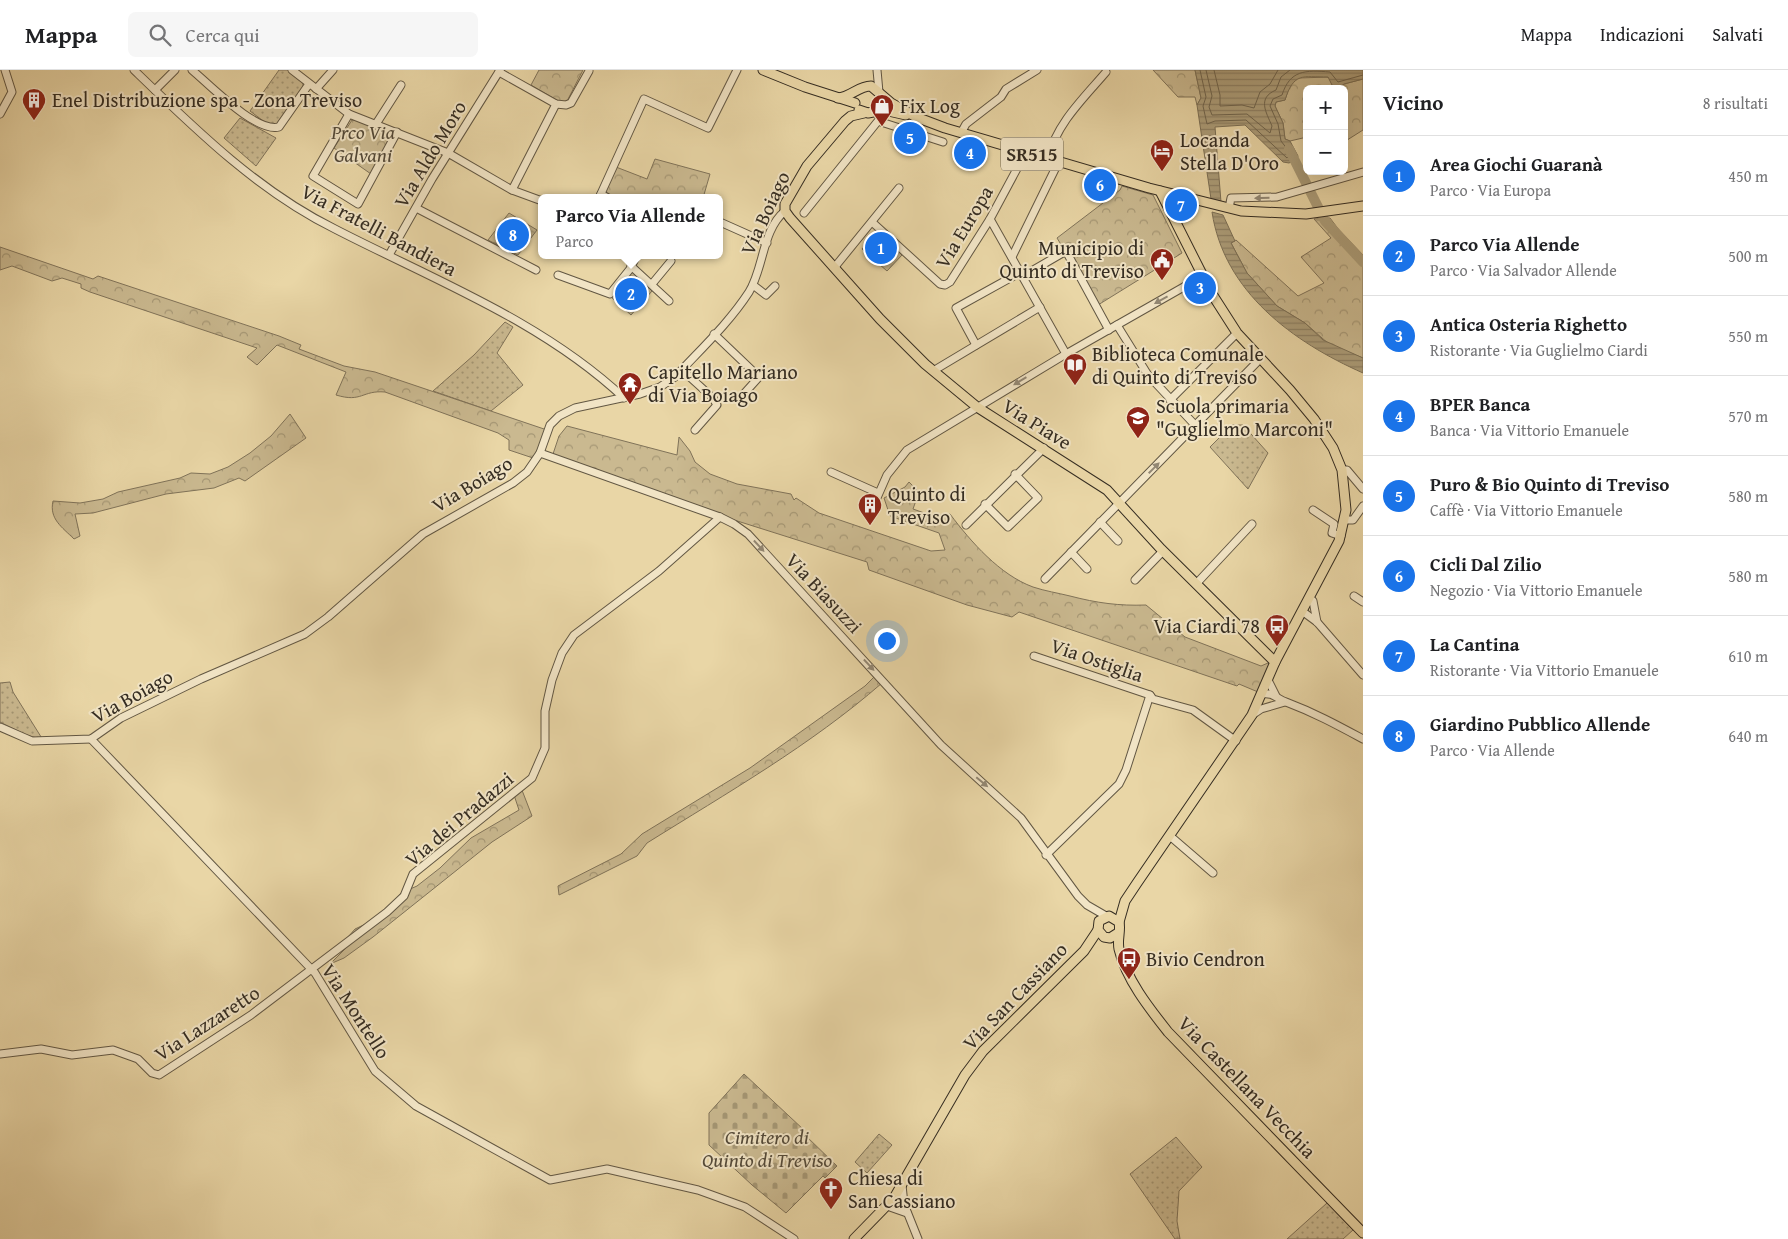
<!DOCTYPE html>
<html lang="it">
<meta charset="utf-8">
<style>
:root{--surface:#fff;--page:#f6f6f6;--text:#202124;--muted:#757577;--line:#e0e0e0;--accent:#1a73e8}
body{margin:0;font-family:"Gentium Book Plus",serif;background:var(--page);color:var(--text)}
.controls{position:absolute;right:15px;top:15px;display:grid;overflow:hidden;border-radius:8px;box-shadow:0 5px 20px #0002}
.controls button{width:45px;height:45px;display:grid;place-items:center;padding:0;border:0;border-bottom:1px solid var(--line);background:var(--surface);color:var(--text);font:25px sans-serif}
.you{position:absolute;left:886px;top:570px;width:18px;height:18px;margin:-12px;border:4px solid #fff;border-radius:50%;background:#1a73e8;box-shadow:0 0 0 8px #1a73e833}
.badge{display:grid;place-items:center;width:32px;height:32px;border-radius:50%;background:var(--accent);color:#fff;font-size:16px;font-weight:700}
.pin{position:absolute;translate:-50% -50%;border:2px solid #fff;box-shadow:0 1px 5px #0006}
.popup{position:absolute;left:538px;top:124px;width:185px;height:65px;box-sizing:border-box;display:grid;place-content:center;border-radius:8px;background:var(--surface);filter:drop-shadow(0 1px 4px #0005);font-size:16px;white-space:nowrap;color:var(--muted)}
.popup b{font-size:19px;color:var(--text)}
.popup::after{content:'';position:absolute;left:50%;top:100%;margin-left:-10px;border:10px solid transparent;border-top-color:var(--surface)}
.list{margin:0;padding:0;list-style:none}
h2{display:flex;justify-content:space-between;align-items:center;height:65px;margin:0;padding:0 20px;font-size:21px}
h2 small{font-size:16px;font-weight:400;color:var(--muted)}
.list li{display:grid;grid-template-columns:32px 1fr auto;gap:15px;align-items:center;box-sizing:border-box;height:80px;padding:0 20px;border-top:1px solid var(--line)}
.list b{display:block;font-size:19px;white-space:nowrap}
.list p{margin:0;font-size:16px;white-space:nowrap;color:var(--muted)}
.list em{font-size:16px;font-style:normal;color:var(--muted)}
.icon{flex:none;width:28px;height:28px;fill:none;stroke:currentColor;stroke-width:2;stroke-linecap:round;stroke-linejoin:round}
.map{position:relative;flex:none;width:1363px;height:1169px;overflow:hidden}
header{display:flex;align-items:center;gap:30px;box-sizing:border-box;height:70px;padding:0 25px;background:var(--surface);border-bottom:1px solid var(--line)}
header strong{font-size:24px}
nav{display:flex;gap:28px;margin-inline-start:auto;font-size:18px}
.search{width:350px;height:45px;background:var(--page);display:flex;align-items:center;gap:12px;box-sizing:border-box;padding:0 18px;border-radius:8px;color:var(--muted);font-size:19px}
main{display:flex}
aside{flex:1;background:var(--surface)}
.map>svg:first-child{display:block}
.grass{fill:url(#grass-dots);stroke:#807359}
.forest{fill:url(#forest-crowns);stroke:#807359}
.cemetery{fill:url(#cemetery-stones);stroke:#807359}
.water{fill:url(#water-rules);stroke:#7c7056}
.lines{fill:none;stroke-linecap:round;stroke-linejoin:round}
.shore{stroke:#70654e;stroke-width:1}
.river{stroke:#ac9d79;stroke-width:10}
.minor-casing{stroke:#625743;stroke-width:9}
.major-casing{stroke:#352d22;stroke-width:11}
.minor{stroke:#f1e4c5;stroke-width:7}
.major{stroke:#e9d6a6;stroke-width:9}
.oneway{fill:#938874}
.labels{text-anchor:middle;stroke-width:4;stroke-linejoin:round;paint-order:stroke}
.shield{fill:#f1e4c5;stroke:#6d6453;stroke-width:1}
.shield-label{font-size:19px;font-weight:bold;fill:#352d22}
.poi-label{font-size:20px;fill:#352d22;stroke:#f1e4c5;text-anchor:start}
.park-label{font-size:20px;font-style:italic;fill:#534938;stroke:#f1e4c5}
.street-label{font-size:20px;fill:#352d22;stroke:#f1e4c5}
</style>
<header>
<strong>Mappa</strong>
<div class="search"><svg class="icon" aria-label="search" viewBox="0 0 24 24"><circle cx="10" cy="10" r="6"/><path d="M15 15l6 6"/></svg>Cerca qui</div>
<nav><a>Mappa</a><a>Indicazioni</a><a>Salvati</a></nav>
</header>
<main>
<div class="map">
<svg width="1363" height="1169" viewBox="0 0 1363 1169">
<defs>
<pattern id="grass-dots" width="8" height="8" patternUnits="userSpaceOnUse" patternTransform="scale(1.25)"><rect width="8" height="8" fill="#cab990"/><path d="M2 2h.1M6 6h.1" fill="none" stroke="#a59775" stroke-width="1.8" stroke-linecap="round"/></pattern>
<pattern id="forest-crowns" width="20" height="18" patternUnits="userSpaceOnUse" patternTransform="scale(1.25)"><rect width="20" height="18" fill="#cab990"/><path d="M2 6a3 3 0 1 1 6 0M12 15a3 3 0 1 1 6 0" fill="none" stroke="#a59775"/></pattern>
<pattern id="cemetery-stones" width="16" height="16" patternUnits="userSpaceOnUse" patternTransform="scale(1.25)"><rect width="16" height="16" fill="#cab990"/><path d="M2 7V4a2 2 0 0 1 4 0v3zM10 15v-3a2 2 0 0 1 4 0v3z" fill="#a59775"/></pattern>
<pattern id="water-rules" width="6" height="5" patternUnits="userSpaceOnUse" patternTransform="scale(1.25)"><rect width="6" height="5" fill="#ac9d79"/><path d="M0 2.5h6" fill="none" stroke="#8d8063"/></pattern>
</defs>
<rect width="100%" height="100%" fill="#e9d6a6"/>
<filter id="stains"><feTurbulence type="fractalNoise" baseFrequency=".004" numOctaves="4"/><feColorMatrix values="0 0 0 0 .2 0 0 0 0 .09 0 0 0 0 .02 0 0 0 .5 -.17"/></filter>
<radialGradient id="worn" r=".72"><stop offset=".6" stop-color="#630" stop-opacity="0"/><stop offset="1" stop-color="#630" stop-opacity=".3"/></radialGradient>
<g class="grass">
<path d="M279,0H289L303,13V18L277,54L270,56L250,41Z"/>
<path d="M240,48L276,68L256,96L224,68Z"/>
<path d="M505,252L513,257L497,283L523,315L491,341L433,321L474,285Z"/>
<path d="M1232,355H1243L1268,383L1248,419L1210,377Z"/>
<path d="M10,612L13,622L43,670L24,664L0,652V613Z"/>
<path d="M879,1064L892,1075L867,1103L855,1092Z"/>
<path d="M1176,1067L1202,1097L1179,1121L1177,1151L1180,1169H1175L1130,1104Z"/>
<path d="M1327,1133L1353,1160L1343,1169H1287Z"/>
</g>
<g class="forest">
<path d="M539,0H583L565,35L531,15Z"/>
<path d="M1153,0H1195L1201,28L1197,35L1195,27H1178Z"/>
<path d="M1329,7L1334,19H1307V67L1290,71L1285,69L1283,53L1275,36L1276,32L1285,30L1290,14L1298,8Z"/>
<path d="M1363,9V60L1344,72V19H1337L1344,14Z"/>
<path d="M352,50H358L394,64L371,104L334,78Z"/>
<path d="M655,89L710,104L703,128H613L604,124L616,97L647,109Z"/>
<path d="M1122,116L1153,125L1182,183L1098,235L1057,168L1120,120Z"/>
<path d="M509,143L537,160L518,185L488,170Z"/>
<path d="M1330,148L1339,160L1363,185V288L1330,275L1305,253L1277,236L1247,203L1231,173L1236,170L1298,226L1324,213L1301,187L1331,168L1314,149Z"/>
<path d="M877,162L902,185L887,201L862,179Z"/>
<path d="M0,177L93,209L98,206L279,266L301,275L299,279L344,296L375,302L550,361L539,390L509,380V370L498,363L385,322C362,320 362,333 336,325L346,302L277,275L257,295L247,287L257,278L90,222L81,218V214L62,208L52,211L12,196L0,200Z"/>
<path d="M631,200L652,221L631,245L610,226Z"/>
<path d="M290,344L306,368L245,411L239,408L214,418L166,424L93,443L75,444L80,466L74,469C62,457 49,449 53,431L80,433L103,429L118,422L180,408L191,403L210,404L228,397L250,383L271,366Z"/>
<path d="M567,356L677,385L679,367L690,381L695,392L710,404L737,414L791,424L794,430L796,428L819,443L931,481L945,480L939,463L890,446L884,428L905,417L909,412L919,422L913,439L930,445L950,444C971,472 1000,505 1033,517C1045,521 1058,523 1070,526C1097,533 1119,536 1146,535L1185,567L1261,596L1268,593L1270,595L1258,622L1239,614L1237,616L1019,542L1012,547L967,535L869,500L867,492L693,437L552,387L559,366Z"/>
<path d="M875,606L882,613C811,675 727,723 647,773L637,786L559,825L558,816L621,784L642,764L750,698L865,616Z"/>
<path d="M520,715L532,746L492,772L373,867L344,888L330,894L352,872L348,867L355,859L372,851L392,835L401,823L417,816L440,798L471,768L519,740L514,725L515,717Z"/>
</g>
<path class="cemetery" d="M744,1004L804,1060L805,1065L837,1096L825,1108L823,1106L786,1143L752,1115L709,1075V1043Z"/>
<g class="water">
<path d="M1195,0H1363V9L1344,14L1337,19L1332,15L1328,7C1302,7 1294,2 1285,30L1276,32L1275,36L1283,53L1285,69L1290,71L1298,86L1297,89L1289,93L1283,92L1245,55L1215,57L1221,132L1211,129L1197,35L1201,28Z"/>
<path d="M1212,142L1223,145L1235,171L1231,173L1247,203L1277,236L1305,253L1323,270L1363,288V303C1293,272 1224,222 1212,142Z"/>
</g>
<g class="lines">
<g class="shore">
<path d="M1200,0L1206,27L1203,36L1207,54L1215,51L1246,50L1287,88L1291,84L1281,71L1278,54L1270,36L1273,29L1282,25C1290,0 1305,0 1330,2L1338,12L1363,5"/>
<path d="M1206,0L1212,26L1209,37L1212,45L1247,44L1270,63L1272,56C1266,42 1257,28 1276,20L1281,7L1290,0"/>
<path d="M1214,0L1220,25V36L1242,35L1254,38L1260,22L1270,14L1278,0"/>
</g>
<path class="river" d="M1289,79L1325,151L1363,192"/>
<g class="minor-casing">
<g id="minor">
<path d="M134,0C195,59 258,121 335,159C434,210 542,251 624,328"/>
<path d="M192,0C210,15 256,63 279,57L309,14"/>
<path d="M292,0L349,44L448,83L512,120L542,131"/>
<path d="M877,0L879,22"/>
<path d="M499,2L556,34L566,35L571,33L589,1"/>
<path d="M316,19L333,0"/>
<path d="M155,20L175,0"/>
<path d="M0,44L12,22L5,0"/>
<path d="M349,44L313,106L358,134L397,62"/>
<path d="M376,54L401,15"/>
<path d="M961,63L966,54L1001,27L1006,19L1037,0"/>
<path d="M1048,88C1057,53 1083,29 1106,2"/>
<path d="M512,120L556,34"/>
<path d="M601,124L608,128"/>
<path d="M599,128L644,29L708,58L737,0"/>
<path d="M416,138L536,200"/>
<path d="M1229,138L1231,128L1277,127L1363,102"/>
<path d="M804,143L878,51L943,72"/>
<path d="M990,149L1066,284"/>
<path d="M720,152L767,173"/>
<path d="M872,152L940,214L945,215L950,212L990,149L1026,82"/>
<path d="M389,185L432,109L500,0"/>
<path d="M1012,187L1059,91"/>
<path d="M631,196L669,231"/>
<path d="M834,198L899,118"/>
<path d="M558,205L610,224L630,199L637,185"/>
<path d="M1023,206L1066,181L1109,260"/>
<path d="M652,214L671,191"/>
<path d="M753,215L766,225L775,216"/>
<path d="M1117,255L1148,305L1195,355"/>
<path d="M714,264L759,307L741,327"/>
<path d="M976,275L956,238L1021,202"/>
<path d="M682,300L713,328L717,335L695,360"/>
<path d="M933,301L1040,237"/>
<path d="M1170,330L1237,263"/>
<path d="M540,383L720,447L734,454L748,464L941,675L1021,748L1078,826L1087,835L1106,846"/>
<path d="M1342,400H1347L1363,419"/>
<path d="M831,402L878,423"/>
<path d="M876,430L887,405L907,380L1066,284L1203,206"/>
<path d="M985,434L1008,457L1038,428L1015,404"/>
<path d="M1313,440L1334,454L1332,463L1341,466"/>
<path d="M1344,450H1353L1363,436"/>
<path d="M1100,452L1118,471"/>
<path d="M966,455L1044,378"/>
<path d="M1071,482L1087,499"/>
<path d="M1045,509L1261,288"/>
<path d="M1135,510L1163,481"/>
<path d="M1196,514L1252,454"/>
<path d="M1354,526L1363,532"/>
<path d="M1310,528L1313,531L1317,552"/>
<path d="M1302,541L1317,552L1363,605"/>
<path d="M1034,586L1150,625L1153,629L1193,640L1236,671"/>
<path d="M1268,610L1276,626"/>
<path d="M1262,624C1273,622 1277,629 1286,632C1315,643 1337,655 1363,669"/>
<path d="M1252,645L1261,639L1285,632"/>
<path d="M0,657L32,671L91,669L121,648L201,609L305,564L328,547L423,464L513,413L527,402L540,383L550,355L559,346L575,338L640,324L660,317L675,307C700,280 729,253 749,222C764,198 762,160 785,141"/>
<path d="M91,669L315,903L375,1001L416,1036L550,1110L607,1099L698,1120L745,1137L794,1169"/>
<path d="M1170,766L1213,803"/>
<path d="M1046,785L1119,714L1126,700L1150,625"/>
<path d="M0,984L41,979L72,985L113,980L138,989L152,1003L159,1005L251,945L387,842L404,826L413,804L532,708L545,678V641L552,610L562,583L574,565L659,501L720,447"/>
<path d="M902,1115L904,1134L918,1169"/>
<path d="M887,1136L907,1143"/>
</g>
</g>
<g class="major-casing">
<g id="major">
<path d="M763,0L805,17L855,33"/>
<path d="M838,28C851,27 858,16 871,16L891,33L916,47L945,58L1149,118L1241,141L1306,144L1363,136"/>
<path d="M859,40L868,43L884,40L906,45"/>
<path d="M864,43L851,46L845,51L807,96L785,134V141L790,148L880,249L925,294L977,337L1107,420L1161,479L1275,592"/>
<path d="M1119,852L1125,831L1137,813L1252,645L1275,592L1339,471L1346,440L1342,400L1333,378L1314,349L1290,320L1237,263L1212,224L1160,121"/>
<path d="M1118,863L1110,868L1104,867L1098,860L1099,851L1109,846L1119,852C1121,861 1117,869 1119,879C1126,909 1149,938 1168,962L1363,1163"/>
<path d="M854,1169L894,1128L965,1005L983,981L1084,881L1098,860"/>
</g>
</g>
<use href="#minor" class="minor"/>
<use href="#major" class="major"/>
</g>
<defs><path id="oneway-solid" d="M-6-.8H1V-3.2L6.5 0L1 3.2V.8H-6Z" transform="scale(1.25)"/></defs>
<g class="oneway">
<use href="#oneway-solid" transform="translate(1262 128) rotate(178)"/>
<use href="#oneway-solid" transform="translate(1161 230) rotate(151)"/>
<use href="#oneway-solid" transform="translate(1020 311) rotate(149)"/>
<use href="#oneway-solid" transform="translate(1154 398) rotate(-45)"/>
<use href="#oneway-solid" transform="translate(759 476) rotate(47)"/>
<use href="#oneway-solid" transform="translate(869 595) rotate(47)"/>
<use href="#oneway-solid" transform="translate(982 712) rotate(40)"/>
</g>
<defs>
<g id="building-pin" transform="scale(1.25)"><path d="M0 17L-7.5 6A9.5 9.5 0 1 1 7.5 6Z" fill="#8f2418" stroke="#f1e4c5"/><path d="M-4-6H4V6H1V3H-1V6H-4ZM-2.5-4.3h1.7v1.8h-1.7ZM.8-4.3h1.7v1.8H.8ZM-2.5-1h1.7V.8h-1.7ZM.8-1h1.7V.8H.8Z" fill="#fff"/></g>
<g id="shop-pin" transform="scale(1.25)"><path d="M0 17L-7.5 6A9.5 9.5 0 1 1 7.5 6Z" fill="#8f2418" stroke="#f1e4c5"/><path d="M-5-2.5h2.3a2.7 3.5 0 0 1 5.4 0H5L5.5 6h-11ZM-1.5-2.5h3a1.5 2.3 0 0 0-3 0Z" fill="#fff"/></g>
<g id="hotel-pin" transform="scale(1.25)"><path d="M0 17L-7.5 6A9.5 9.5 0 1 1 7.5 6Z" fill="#8f2418" stroke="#f1e4c5"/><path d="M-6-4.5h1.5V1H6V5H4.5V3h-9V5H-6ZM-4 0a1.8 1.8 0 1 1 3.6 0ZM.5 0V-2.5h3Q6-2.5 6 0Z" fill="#fff"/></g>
<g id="civic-pin" transform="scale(1.25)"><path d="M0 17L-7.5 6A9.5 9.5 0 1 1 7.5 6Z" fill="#8f2418" stroke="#f1e4c5"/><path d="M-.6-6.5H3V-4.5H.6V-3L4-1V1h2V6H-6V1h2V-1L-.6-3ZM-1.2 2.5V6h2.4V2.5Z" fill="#fff"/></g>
<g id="library-pin" transform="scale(1.25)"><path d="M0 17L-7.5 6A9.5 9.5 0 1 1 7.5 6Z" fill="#8f2418" stroke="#f1e4c5"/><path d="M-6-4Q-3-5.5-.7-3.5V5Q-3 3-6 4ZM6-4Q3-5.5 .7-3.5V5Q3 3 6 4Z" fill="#fff"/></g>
<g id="temple-pin" transform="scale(1.25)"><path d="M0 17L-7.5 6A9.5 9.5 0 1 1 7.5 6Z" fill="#8f2418" stroke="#f1e4c5"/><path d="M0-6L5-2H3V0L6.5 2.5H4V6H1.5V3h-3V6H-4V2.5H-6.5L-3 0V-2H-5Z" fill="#fff"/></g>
<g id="school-pin" transform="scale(1.25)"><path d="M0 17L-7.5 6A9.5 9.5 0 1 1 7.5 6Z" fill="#8f2418" stroke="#f1e4c5"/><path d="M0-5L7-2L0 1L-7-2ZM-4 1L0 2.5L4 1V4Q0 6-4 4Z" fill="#fff"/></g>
<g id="bus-pin" transform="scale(1.25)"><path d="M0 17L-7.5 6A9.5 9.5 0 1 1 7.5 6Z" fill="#8f2418" stroke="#f1e4c5"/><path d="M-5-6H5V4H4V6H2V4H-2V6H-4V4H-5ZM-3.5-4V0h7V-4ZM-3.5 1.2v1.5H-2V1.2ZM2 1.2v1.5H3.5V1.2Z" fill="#fff"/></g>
<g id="church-pin" transform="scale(1.25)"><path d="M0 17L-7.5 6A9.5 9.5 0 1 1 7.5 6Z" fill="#8f2418" stroke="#f1e4c5"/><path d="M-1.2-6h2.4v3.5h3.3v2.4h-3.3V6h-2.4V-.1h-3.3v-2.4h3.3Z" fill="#fff"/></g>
</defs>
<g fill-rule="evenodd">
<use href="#building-pin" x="34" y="30"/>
<use href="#shop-pin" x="882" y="36"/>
<use href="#hotel-pin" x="1162" y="81"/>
<use href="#civic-pin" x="1162" y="190"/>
<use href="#library-pin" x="1075" y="295"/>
<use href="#temple-pin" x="630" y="314"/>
<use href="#school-pin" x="1138" y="348"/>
<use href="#building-pin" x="870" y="435"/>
<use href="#bus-pin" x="1277" y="556"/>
<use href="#bus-pin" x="1129" y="889"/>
<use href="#church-pin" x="831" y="1119"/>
</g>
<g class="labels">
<rect class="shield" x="1001" y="67.5" width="62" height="33" rx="4"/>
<g class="shield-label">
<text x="1032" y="91">SR515</text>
</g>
<g class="poi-label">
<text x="52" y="37">Enel Distribuzione spa - Zona Treviso</text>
<text x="900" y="43">Fix Log</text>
<text x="1180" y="77">Locanda<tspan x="1180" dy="23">Stella D'Oro</tspan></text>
<text x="1144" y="185" text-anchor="end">Municipio di<tspan x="1144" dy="23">Quinto di Treviso</tspan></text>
<text x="1092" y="291">Biblioteca Comunale<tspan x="1092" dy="23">di Quinto di Treviso</tspan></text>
<text x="648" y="309">Capitello Mariano<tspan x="648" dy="23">di Via Boiago</tspan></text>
<text x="1156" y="343">Scuola primaria<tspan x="1156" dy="23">"Guglielmo Marconi"</tspan></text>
<text x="888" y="431">Quinto di<tspan x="888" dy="23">Treviso</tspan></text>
<text x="1260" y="563" text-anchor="end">Via Ciardi 78</text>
<text x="1146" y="896">Bivio Cendron</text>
<text x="848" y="1115">Chiesa di<tspan x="848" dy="23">San Cassiano</tspan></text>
</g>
<g class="park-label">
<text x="363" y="69">Prco Via<tspan x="363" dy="23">Galvani</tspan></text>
<text x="767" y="1074">Cimitero di<tspan x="767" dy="23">Quinto di Treviso</tspan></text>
</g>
<g class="street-label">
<text transform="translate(430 84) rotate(-59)" y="7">Via Aldo Moro</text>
<text transform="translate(765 143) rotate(-65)" y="7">Via Boiago</text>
<text transform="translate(964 157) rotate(-59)" y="7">Via Europa</text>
<text transform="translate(379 160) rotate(28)" y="7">Via Fratelli Bandiera</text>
<text transform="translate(1037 354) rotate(32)" y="7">Via Piave</text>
<text transform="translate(472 414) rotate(-31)" y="7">Via Boiago</text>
<text transform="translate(824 523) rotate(47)" y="7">Via Biasuzzi</text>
<text transform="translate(1097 590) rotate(19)" y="7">Via Ostiglia</text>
<text transform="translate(132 626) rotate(-29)" y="7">Via Boiago</text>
<text transform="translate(459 749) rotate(-40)" y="7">Via dei Pradazzi</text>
<text transform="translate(1015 926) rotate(-46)" y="7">Via San Cassiano</text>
<text transform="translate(356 941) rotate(57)" y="7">Via Montello</text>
<text transform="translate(207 953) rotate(-33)" y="7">Via Lazzaretto</text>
<text transform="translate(1247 1017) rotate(46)" y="7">Via Castellana Vecchia</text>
</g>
</g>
<rect width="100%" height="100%" filter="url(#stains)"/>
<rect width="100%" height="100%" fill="url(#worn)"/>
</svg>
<div class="controls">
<button>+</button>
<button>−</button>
</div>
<div class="you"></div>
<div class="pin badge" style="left:881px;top:178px">1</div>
<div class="pin badge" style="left:631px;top:224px">2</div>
<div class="popup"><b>Parco Via Allende</b>Parco</div>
<div class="pin badge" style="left:1200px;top:218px">3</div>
<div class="pin badge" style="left:970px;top:83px">4</div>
<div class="pin badge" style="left:910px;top:68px">5</div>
<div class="pin badge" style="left:1100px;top:115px">6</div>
<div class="pin badge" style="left:1181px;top:135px">7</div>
<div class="pin badge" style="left:513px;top:165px">8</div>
</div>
<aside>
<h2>Vicino<small>8 risultati</small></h2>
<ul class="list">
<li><span class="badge">1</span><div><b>Area Giochi Guaranà</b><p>Parco · Via Europa</p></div><em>450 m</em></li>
<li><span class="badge">2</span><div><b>Parco Via Allende</b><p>Parco · Via Salvador Allende</p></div><em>500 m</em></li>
<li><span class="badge">3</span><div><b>Antica Osteria Righetto</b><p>Ristorante · Via Guglielmo Ciardi</p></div><em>550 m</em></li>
<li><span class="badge">4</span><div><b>BPER Banca</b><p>Banca · Via Vittorio Emanuele</p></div><em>570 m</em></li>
<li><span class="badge">5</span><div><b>Puro &amp; Bio Quinto di Treviso</b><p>Caffè · Via Vittorio Emanuele</p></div><em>580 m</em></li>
<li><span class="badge">6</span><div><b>Cicli Dal Zilio</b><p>Negozio · Via Vittorio Emanuele</p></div><em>580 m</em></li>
<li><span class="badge">7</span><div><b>La Cantina</b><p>Ristorante · Via Vittorio Emanuele</p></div><em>610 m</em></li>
<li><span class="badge">8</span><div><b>Giardino Pubblico Allende</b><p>Parco · Via Allende</p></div><em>640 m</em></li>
</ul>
</aside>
</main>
